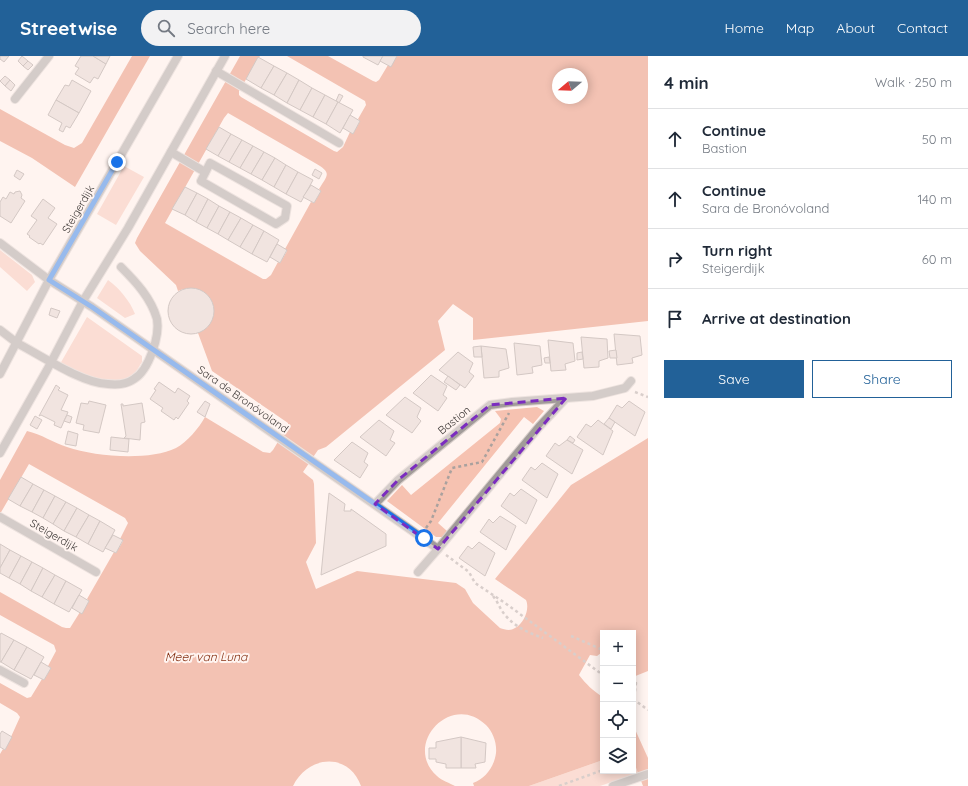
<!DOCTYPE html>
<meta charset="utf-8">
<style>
:root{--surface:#fff;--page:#f2f2f3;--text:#1f2937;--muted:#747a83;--line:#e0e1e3;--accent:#226198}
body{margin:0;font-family:Quicksand,sans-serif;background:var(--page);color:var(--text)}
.controls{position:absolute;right:12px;bottom:12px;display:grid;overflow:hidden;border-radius:0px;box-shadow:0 2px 10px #0003}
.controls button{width:36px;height:36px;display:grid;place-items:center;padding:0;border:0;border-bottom:1px solid var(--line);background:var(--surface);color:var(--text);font:20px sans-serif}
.compass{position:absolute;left:552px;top:12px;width:36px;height:36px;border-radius:50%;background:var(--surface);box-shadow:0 2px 10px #0003;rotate:251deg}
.stop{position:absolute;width:12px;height:12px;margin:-9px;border:3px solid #1a73e8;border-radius:50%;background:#fff}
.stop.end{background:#1a73e8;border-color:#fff;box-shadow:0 1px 4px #0008}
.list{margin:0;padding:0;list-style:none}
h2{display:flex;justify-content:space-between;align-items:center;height:52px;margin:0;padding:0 16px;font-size:17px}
h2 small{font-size:13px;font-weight:400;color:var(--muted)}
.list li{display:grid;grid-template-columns:26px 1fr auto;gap:12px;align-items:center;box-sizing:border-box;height:60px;padding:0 16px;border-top:1px solid var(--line)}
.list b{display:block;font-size:15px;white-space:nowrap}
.list p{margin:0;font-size:13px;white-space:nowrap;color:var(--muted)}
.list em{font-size:13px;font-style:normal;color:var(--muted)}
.actions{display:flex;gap:8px;padding:12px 16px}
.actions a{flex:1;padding:9px 0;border:1px solid var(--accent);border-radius:0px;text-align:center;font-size:14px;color:var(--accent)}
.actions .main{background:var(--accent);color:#fff}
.icon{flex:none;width:22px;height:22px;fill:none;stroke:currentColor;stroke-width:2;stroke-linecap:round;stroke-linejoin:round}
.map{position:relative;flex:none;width:648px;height:730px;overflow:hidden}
header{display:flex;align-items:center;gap:24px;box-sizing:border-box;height:56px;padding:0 20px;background:var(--accent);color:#fff}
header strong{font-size:19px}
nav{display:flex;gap:22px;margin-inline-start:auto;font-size:14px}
.search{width:280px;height:36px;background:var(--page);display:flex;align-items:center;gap:10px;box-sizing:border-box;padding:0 14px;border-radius:22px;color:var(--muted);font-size:15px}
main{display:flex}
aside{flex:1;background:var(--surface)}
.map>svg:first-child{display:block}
.green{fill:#f6c2b1}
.water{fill:#e58668;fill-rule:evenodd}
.building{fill:#dfd1cc;stroke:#9f928e}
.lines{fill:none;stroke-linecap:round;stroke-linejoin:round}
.service-casing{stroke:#d9cfcb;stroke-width:10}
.pedestrian-casing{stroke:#d9cfcb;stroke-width:10}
.minor-casing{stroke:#d9cfcb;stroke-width:10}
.path{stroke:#aaa19e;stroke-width:2.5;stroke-dasharray:3 3;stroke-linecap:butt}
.service{stroke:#a19b99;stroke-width:8}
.pedestrian{stroke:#a19b99;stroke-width:8}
.minor{stroke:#a19b99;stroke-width:8}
.route{stroke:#1a73e8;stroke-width:5}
.marked{fill:none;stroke:#7b2cbf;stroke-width:3;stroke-dasharray:8 5;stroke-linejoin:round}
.labels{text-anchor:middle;stroke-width:4;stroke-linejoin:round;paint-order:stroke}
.street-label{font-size:11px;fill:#3f3a38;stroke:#fff4f0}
.water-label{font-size:12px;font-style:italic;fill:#853012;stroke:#fff4f0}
</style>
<header>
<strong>Streetwise</strong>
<div class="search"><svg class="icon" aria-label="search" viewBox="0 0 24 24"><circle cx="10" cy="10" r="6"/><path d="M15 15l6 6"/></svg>Search here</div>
<nav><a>Home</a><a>Map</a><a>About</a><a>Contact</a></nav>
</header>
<main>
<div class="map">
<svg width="648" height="730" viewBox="0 0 648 730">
<rect width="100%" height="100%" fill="#fff4f0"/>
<g class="green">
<path d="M124,110L144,121L116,169L97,158Z"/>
<path d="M0,194L32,219L35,226L27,235L0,211Z"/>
<path d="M108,224C119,232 130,245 135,258L125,262L97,242Z"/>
<path d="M87,261L142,300V306C138,312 134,321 126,324C107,331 77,316 60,308Z"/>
<path d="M537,351L544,355L533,368L524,361L438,467L447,475L442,481H436L387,445L402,429L411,439L500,367L501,363L495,355Z"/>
<path d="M603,704V715H633V704L638,717L600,730H529Z"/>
</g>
<g class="water">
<path d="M132,0H150L75,131L32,102L0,85V53L65,89L74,92L82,87Z"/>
<path d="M240,0H260L239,35V39L241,41L334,95L337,96L343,91L350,76L353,78L360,65L358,63L366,49L365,45L287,0H328L373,25L376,26L379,24L388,9L397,0H648V265L473,284V262L453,248L438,265L445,294L326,391L318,394L303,416L313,424L314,428L316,487L306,506L316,533L357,515L456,527L465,533L473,547L500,572C505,574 511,575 515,572C524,567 530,553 526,544L495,523L571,429L648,382V615L633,621V577H603V598L601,597L597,600L590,599L580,617L579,619C586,628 593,635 603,641V704L529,730H474L473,727C486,722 494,711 496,697C497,687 493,676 486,669C451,635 402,689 437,720C442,725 450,727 455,730H361C349,696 308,699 293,730H0V698L3,693L5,694L20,661L17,657L0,647V627L27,642L31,641L42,623L44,624L51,612L48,610L56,595L54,589L0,559V536L62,571L66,572H70L80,556L82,557L89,545L87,543L114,496L116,497L123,485L120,483L128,467L125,462L29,408L0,458V424L27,375C41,378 54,387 67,391C96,401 149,405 176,392C187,386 199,372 205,361L263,396L270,397L273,394L288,369V367L212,315L198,277C229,262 210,221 178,235L176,229L140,195L135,187L137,182ZM558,18H582V42H558ZM228,57L315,107C332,117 328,118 319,133L321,135L314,147L311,146L285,193L287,195L280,207L278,206L271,219L266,223H263L165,167L224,62Z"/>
<path d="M633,669L648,702V730H643L633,704Z"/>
</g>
<g class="building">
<path d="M0,0H9L4,6L0,3Z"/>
<path d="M22,0L28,5L23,10L18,5Z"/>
<path d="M81,0H93L106,8L98,23L94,21L90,27L75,18L79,12L75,10Z"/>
<path d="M93,0H110L106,8Z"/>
<path d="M363,0H383L378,9L363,1Z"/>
<path d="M383,0H397L391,11L380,5Z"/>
<path d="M258,1L274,10L261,32L246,23Z"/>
<path d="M28,5L33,9L28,14L23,10Z"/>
<path d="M274,10L287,17L274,39L261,32Z"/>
<path d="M287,17L299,24L287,47L274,39Z"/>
<path d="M5,20L10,24L5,30L0,25Z"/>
<path d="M10,24L15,29L11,35L5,30Z"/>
<path d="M72,24L91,35L79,57L56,44L65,29L69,30Z"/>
<path d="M299,24L312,32L300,54L287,47Z"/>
<path d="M312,32L325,39L313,61L300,54Z"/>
<path d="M339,38L343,40L339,47L336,45Z"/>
<path d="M325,39L338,46L326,68L313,61Z"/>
<path d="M56,44L79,57L70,72L66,70L63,76L59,74L62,67L48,59Z"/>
<path d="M338,46L353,54L340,77L326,68Z"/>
<path d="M350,59L360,65L353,78L343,72Z"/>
<path d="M219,71L231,78L218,100L206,93Z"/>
<path d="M231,78L242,84L229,106L218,100Z"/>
<path d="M242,84L253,90L240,112L229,106Z"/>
<path d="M253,90L264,96L251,118L240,112Z"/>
<path d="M264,96L275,102L262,124L251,118Z"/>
<path d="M275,102L286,109L274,131L262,124Z"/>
<path d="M286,109L298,116L286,138L274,131Z"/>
<path d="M315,113L322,117L319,123L312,119Z"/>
<path d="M17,114L24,118L20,124L14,120Z"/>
<path d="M298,116L313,124L301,146L286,138Z"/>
<path d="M311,129L321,135L314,147L303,141Z"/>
<path d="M185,131L197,137L185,159L172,153Z"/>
<path d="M20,135L22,139L21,142L25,145L11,167L0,160V146L3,141L6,143L10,136L14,138L15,136Z"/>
<path d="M197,137L208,143L196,166L185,159Z"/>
<path d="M43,143L55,152L48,162L57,168L43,189L40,187L39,188L29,181L30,180L27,178L37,164L31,160Z"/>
<path d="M208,143L219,150L207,172L196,166Z"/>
<path d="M219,150L230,156L218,178L207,172Z"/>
<path d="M230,156L241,162L228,184L218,178Z"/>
<path d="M241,162L253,169L240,191L228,184Z"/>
<path d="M253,169L264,175L252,198L240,191Z"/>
<path d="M264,175L279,184L267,206L252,198Z"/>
<path d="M277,188L287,194L280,207L270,201Z"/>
<circle cx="191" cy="255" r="23"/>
<path d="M51,252L60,255L57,262L49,259Z"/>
<path d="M614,278L640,280L642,299L632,302L633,307L617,309Z"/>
<path d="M581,281L607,283L608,302L599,305V311L584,312Z"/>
<path d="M548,284L573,287L575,305L565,308L566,314L551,315Z"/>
<path d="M514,287L540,290L542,309L532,311L533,317L517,319Z"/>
<path d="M481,290L506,293L509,312L499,315V321L484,322Z"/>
<path d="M481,290L482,301H474L473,291Z"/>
<path d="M616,294L617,302H610L609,295Z"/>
<path d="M458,296L473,307L469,316L474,320L465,332L439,314Z"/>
<path d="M582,296L583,303L577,304V297Z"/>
<path d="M549,301L550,307H545L544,302Z"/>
<path d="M431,319L447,330L443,339L447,342L438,355L413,337Z"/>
<path d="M448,320L460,329L456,334L444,326Z"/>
<path d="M159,326L175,337L178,332L190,340L187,345L189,347L178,363L176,361L174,364L161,355L163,352L150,343L156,334L154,333Z"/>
<path d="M56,329L60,332L58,334L68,339L61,354L68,356L61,372L54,369L55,366L41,359L39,360Z"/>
<path d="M405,341L421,352L417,361L421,365L412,377L386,359Z"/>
<path d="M89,345L106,349L99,377L83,374L84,369L76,367L81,347L88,348Z"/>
<path d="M205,345L210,348L205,361L197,356Z"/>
<path d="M629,345L645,356L635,380L609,362L617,349L622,352Z"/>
<path d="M142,347L145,366L141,367L140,384L124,382L126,380L121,348H123V350Z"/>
<path d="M67,359L72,361L70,367L64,365Z"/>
<path d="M35,360L42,364L37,373L30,369Z"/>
<path d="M609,362L615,366L611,373L604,368Z"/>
<path d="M379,364L394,375L390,384L395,387L386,400L360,381Z"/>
<path d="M598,364L613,375L603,399L577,381L586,368L591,371Z"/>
<path d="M68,375L78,378L76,390L65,388Z"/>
<path d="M570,380L575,384L573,387L567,384Z"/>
<path d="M111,381L129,383L128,396L110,394Z"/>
<path d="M567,384L583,394L572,418L546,400L555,387L559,390Z"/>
<path d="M352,386L368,397L364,406L368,409L360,422L334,404Z"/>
<path d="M542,407L558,418L547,442L522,424L531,411L535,414Z"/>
<path d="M21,421L33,428L20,450L8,443Z"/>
<path d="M33,428L44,434L32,456L20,450Z"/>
<path d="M521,433L537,444L526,468L501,450L510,437L514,440Z"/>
<path d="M44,434L55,440L43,462L32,456Z"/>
<path d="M329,437L345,448L344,455H351V453L386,478V490L321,519Z"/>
<path d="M55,440L66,446L53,468L43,462Z"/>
<path d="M66,446L77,452L64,475L53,468Z"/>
<path d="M77,452L89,459L76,481L64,475Z"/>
<path d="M89,459L100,465L88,488L76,481Z"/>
<path d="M500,460L516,470L506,494L480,476L489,463L493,467Z"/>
<path d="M100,465L115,474L103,496L88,488Z"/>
<path d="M113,479L123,484L116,497L105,492Z"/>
<path d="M479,486L495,497L485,520L459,502L468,490L472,493Z"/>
<path d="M0,488L10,494L0,512Z"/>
<path d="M10,494L21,500L9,522L0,517V512Z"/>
<path d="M21,500L32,506L20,528L9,522Z"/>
<path d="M32,506L43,512L31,535L20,528Z"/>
<path d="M43,512L55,519L42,541L31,535Z"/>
<path d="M55,519L66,525L54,548L42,541Z"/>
<path d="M66,525L82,534L69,556L54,548Z"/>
<path d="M79,539L89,545L82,558L72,552Z"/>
<path d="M1,577L14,584L1,606H0V579Z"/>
<path d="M14,584L27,591L14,614L1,606Z"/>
<path d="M27,591L44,601L31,623L14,614Z"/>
<path d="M41,606L51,612L44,624L34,619Z"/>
<path d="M2,675L12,681L5,694L0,691V678Z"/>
<path d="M461,681L486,687L485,706L475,708L476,712H461Z"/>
<path d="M461,681V712H446V708L436,706V703H429V692H436V686Z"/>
</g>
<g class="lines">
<g class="service-casing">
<path id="service" d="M418,516L438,493"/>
</g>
<g class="pedestrian-casing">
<g id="pedestrian">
<path d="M216,15L339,87"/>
<path d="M171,96L205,116"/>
<path d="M210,107L287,150L285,162L276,168L201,125Z"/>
<path d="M0,274L17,287"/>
<path d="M0,461L96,516"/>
<path d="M0,614L24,627"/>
</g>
</g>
<g class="minor-casing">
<g id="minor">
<path d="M15,43L49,0"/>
<path d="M0,187L49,224L92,251L438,493L539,371L566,342"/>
<path d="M17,287C40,299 83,328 108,328C116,329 127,328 134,323C149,314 160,280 157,263C151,242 136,226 121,211"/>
<path d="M0,318L49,224L178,0"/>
<path d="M0,397L47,314L83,245L128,172L225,0"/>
<path d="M375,448L398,424L490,349L512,346L593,340L625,332L631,325"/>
<path d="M613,730L648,718"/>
</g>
</g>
<g class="path">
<path d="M635,336L648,341"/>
<path d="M426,472L431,465L452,412L482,406L509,357"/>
<path d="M446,499L469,516L475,527L505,547L603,619"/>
<path d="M493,540C498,546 500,553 505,559C515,571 529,577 543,582"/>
<path d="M571,580L603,594"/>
<path d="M633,621L636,627L634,643"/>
<path d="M633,643L648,654"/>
<path d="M559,730L603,714"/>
</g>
<use href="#service" class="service"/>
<use href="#pedestrian" class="pedestrian"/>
<use href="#minor" class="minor"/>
</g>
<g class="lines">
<path class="route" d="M117,106L49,224L92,251L424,482"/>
</g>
<path d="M0 0H648V730H0ZM566,342L438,493L375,448L398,424L490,349Z" fill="#fff4f0" fill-opacity=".55" fill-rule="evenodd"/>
<path class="marked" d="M566,342L438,493L375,448L398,424L490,349Z"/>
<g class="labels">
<g class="street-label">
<text transform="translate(78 153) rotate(-60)" y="4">Steigerdijk</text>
<text transform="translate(243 343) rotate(35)" y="4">Sara de Bronóvoland</text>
<text transform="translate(454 364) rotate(-39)" y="4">Bastion</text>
<text transform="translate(54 479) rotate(30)" y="4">Steigerdijk</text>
</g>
<g class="water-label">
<text x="206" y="605">Meer van Luna</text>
</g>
</g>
</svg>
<div class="controls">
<button>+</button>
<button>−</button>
<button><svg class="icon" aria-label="locate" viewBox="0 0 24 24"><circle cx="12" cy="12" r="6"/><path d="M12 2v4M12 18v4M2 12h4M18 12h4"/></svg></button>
<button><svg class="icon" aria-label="layers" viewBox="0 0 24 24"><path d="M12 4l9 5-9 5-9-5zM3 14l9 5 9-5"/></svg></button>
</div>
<svg class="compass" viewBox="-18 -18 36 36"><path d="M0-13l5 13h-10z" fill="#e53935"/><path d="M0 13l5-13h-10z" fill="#747a83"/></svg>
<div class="stop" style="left:424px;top:482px"></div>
<div class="stop end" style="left:117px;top:106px"></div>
</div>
<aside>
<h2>4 min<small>Walk · 250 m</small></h2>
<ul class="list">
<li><svg class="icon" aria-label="ahead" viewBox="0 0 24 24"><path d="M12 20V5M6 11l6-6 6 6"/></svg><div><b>Continue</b><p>Bastion</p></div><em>50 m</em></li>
<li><svg class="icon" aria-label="ahead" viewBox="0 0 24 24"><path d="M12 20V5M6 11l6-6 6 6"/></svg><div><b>Continue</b><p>Sara de Bronóvoland</p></div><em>140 m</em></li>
<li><svg class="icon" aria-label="right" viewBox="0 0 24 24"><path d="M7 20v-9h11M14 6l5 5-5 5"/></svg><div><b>Turn right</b><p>Steigerdijk</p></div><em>60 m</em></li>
<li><svg class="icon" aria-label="arrive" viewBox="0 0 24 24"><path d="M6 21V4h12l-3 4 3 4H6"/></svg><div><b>Arrive at destination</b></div></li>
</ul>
<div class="actions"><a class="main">Save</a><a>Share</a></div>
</aside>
</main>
